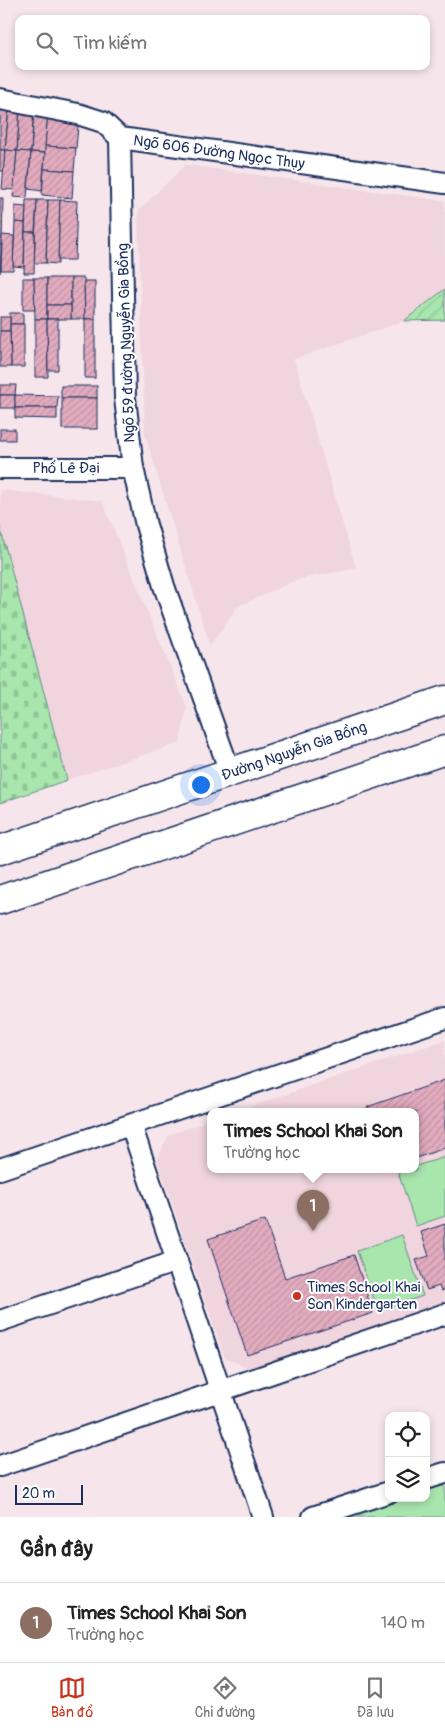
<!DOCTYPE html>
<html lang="vi">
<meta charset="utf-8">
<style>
:root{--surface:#fff;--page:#f2f2f2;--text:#222;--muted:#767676;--line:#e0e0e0;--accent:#c8321e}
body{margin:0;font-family:Pangolin,sans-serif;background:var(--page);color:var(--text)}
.controls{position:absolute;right:15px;bottom:15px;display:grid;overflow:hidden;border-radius:10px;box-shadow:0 2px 8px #0003}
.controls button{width:45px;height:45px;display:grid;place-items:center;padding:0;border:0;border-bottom:1px solid var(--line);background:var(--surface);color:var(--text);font:25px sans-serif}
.scale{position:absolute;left:15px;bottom:12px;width:68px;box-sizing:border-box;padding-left:5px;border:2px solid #1b2f5e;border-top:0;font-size:14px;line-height:18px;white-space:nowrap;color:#1b2f5e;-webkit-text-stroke:4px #fff;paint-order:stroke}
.you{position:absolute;left:200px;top:784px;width:18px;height:18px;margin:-12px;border:4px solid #fff;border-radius:50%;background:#1a73e8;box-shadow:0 0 0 8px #1a73e833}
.badge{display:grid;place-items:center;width:32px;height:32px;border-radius:50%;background:var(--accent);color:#fff;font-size:16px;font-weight:700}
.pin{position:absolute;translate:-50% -41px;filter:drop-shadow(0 1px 2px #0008)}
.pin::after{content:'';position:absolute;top:26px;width:18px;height:15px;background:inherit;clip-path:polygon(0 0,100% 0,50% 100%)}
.popup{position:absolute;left:207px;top:1108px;width:212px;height:65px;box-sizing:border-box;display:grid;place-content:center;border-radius:10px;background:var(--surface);filter:drop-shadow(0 1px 4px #0005);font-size:16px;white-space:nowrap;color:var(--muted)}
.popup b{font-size:19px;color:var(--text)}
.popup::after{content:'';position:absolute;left:50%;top:100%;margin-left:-10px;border:10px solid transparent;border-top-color:var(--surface)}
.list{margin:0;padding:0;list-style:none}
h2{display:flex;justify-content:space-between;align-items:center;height:65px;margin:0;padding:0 20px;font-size:21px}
h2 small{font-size:16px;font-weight:400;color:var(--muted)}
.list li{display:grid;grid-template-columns:32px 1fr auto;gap:15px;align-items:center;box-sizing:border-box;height:80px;padding:0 20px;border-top:1px solid var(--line)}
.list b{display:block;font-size:19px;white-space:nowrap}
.list p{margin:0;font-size:16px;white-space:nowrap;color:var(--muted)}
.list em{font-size:16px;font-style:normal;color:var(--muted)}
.icon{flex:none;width:28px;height:28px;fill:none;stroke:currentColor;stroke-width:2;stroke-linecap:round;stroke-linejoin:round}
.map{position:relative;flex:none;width:445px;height:1517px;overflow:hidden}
.search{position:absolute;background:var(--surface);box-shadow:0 2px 8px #0003;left:15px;right:15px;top:15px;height:55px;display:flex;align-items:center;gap:12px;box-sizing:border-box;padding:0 18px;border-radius:10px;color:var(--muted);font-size:19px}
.sheet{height:145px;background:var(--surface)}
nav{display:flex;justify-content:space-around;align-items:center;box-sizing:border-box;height:70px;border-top:1px solid var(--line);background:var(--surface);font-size:14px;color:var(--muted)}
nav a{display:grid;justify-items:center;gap:2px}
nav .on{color:var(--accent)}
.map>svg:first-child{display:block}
.built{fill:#f0d4de}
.grass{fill:#a8e6ad;stroke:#628a86}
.cemetery{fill:url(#cemetery-stones);stroke:#628a86}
.garden{fill:url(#garden-furrows);stroke:#628a86}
.building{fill:url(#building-hatch);stroke:#1b2f5e}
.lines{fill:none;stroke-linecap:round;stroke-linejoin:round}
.street-casing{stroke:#1b2f5e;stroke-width:24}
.secondary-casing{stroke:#1b2f5e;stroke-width:31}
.street{stroke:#fff;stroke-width:20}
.secondary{stroke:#fff;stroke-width:28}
.poi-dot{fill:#c8321e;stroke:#fff;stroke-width:2}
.labels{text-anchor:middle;stroke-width:4;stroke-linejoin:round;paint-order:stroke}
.street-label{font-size:15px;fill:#1b2f5e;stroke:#fff}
.poi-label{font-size:15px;fill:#1b2f5e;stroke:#fff;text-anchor:start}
</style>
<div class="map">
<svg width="445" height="1517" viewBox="0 0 445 1517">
<defs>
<pattern id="cemetery-stones" width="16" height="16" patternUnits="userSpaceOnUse" patternTransform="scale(1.25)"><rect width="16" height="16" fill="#a8e6ad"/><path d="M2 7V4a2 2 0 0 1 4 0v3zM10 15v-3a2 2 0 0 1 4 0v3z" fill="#90c697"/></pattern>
<pattern id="garden-furrows" width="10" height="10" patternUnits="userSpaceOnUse" patternTransform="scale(1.25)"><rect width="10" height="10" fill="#a8e6ad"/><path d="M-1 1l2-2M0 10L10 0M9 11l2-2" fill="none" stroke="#90c697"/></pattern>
<pattern id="building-hatch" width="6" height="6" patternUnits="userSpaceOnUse" patternTransform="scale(1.25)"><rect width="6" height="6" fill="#e2abbe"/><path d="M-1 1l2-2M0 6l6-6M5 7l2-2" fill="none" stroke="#c193a6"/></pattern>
</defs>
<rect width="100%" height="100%" fill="#f6e6ec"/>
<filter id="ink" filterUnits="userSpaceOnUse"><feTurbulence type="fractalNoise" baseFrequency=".02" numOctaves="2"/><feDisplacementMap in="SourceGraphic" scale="10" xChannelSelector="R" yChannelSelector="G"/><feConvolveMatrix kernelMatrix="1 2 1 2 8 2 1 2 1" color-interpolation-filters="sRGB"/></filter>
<g filter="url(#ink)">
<g class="built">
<path d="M185,165L445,201V289L404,321L294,359L356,568L296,580L237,607L210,646L145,434L138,211Z"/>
<path d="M0,490L102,501L187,707L180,743L67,780L0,527Z"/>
<path d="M445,1040V1302L248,1369L224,1356L157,1159L169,1135L210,1120V1170H416V1112H234Z"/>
</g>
<g class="grass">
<path d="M445,1157V1216L416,1226L398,1172L416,1170V1166Z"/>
<path d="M402,1235L423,1296L378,1311L357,1251Z"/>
<path d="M445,1481V1517H338L394,1498H426V1487Z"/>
</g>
<path class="cemetery" d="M0,527L67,780L0,803Z"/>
<path class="garden" d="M445,289V320L404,321Z"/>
<g class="building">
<path d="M0,108H9L5,150H0Z"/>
<path d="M9,108L20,109L17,151L5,150Z"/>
<path d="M20,109L34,110L31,152L17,151Z"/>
<path d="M34,112L48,113L45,153L31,152Z"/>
<path d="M48,113L79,116L76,148L45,146Z"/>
<path d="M45,146L76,148L74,171L44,169Z"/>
<path d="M0,150H5L4,171H0Z"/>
<path d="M5,150L17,151L14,190L2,189Z"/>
<path d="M17,151L31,152L27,198L13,197Z"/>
<path d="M31,152L45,153L42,191L28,189Z"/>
<path d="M44,169L74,171L72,198L42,195Z"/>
<path d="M0,198H3L2,245H0Z"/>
<path d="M26,200H37L35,232H25Z"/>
<path d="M37,200H48L46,263H34Z"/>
<path d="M48,200H60L58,264L46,263Z"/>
<path d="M60,200L77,201L75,260H58Z"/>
<path d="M15,206L26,207L25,223L15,222Z"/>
<path d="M15,222L25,223L24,267L13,266Z"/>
<path d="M25,232H35L34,273H24Z"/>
<path d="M2,235L14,236L13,270H1Z"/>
<path d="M0,245H2L0,273Z"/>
<path d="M23,278H34L35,310H23Z"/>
<path d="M34,278H47V319H35Z"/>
<rect x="47" y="278" width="24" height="27"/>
<path d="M71,278H84L85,319H71Z"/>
<path d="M84,281H95V319H85Z"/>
<rect x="47" y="305" width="24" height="14"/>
<rect x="10" y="313" width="13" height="11"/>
<rect x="0" y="317" width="10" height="14"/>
<path d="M35,319H47L48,377H35Z"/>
<path d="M47,319H58V370H48Z"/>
<rect x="85" y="319" width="10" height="59"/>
<path d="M10,324H24V367H11Z"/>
<path d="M0,331H10L11,367H0Z"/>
<path d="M0,385H16L15,395H0Z"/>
<rect x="61" y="386" width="36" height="12"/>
<rect x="0" y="395" width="15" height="13"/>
<path d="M15,395L58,396L57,408H15Z"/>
<rect x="62" y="398" width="35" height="31"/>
<path d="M15,408H57V419L15,418Z"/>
<rect x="0" y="429" width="15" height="11"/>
<path d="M445,1080V1148L416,1158V1112H369L367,1107Z"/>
<path d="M265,1220L285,1278L354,1255L373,1313L247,1355L208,1239Z"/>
<path d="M445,1224V1289L441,1291L439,1286L427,1290L416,1260L429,1256L421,1232Z"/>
</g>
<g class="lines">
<g class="street-casing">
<g id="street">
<path d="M0,99L78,114L103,122L120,138L445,183"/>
<path d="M120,138L125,398L133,468L146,525L164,586L230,772"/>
<path d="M0,468H133"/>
<path d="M131,1125L263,1517"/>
<path d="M0,1169L445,1018"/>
<path d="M0,1321L177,1261"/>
<path d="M0,1466L445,1314"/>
<path d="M426,1479L445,1473"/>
<path d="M313,1517L389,1492"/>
</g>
</g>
<g class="secondary-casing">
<g id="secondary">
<path d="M0,850L445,700"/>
<path d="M0,900L445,750"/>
</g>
</g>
<use href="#street" class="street"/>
<use href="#secondary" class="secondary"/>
</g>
</g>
<circle class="poi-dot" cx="297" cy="1296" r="5"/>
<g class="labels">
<g class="street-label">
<text transform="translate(219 152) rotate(8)" y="5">Ngõ 606 Đường Ngọc Thụy</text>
<text transform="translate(126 343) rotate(-92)" y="5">Ngõ 59 đường Nguyễn Gia Bồng</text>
<text x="66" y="473">Phố Lê Đại</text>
<text transform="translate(294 751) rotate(-19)" y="5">Đường Nguyễn Gia Bồng</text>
</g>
<g class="poi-label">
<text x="307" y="1292">Times School Khai<tspan x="307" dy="17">Son Kindergarten</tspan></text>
</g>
</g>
</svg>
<div class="controls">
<button><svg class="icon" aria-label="locate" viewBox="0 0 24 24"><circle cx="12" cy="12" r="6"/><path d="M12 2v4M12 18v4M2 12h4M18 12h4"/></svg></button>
<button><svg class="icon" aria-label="layers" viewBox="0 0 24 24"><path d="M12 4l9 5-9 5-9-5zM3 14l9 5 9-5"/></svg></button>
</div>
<div class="scale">20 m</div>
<div class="you"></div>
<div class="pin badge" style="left:313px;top:1231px;background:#8d6e63">1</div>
<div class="popup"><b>Times School Khai Son</b>Trường học</div>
<div class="search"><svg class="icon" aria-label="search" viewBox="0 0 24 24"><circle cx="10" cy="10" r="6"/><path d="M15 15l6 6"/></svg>Tìm kiếm</div>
</div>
<section class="sheet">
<h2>Gần đây<small></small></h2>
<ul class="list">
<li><span class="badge" style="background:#8d6e63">1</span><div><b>Times School Khai Son</b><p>Trường học</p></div><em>140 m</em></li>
</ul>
</section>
<nav>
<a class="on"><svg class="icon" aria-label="map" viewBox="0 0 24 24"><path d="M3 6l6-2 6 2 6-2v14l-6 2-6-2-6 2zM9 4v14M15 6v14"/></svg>Bản đồ</a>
<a><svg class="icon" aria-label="directions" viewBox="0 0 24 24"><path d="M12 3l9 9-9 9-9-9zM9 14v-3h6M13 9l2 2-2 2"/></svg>Chỉ đường</a>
<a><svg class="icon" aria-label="saved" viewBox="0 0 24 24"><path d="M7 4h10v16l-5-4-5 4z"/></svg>Đã lưu</a>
</nav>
